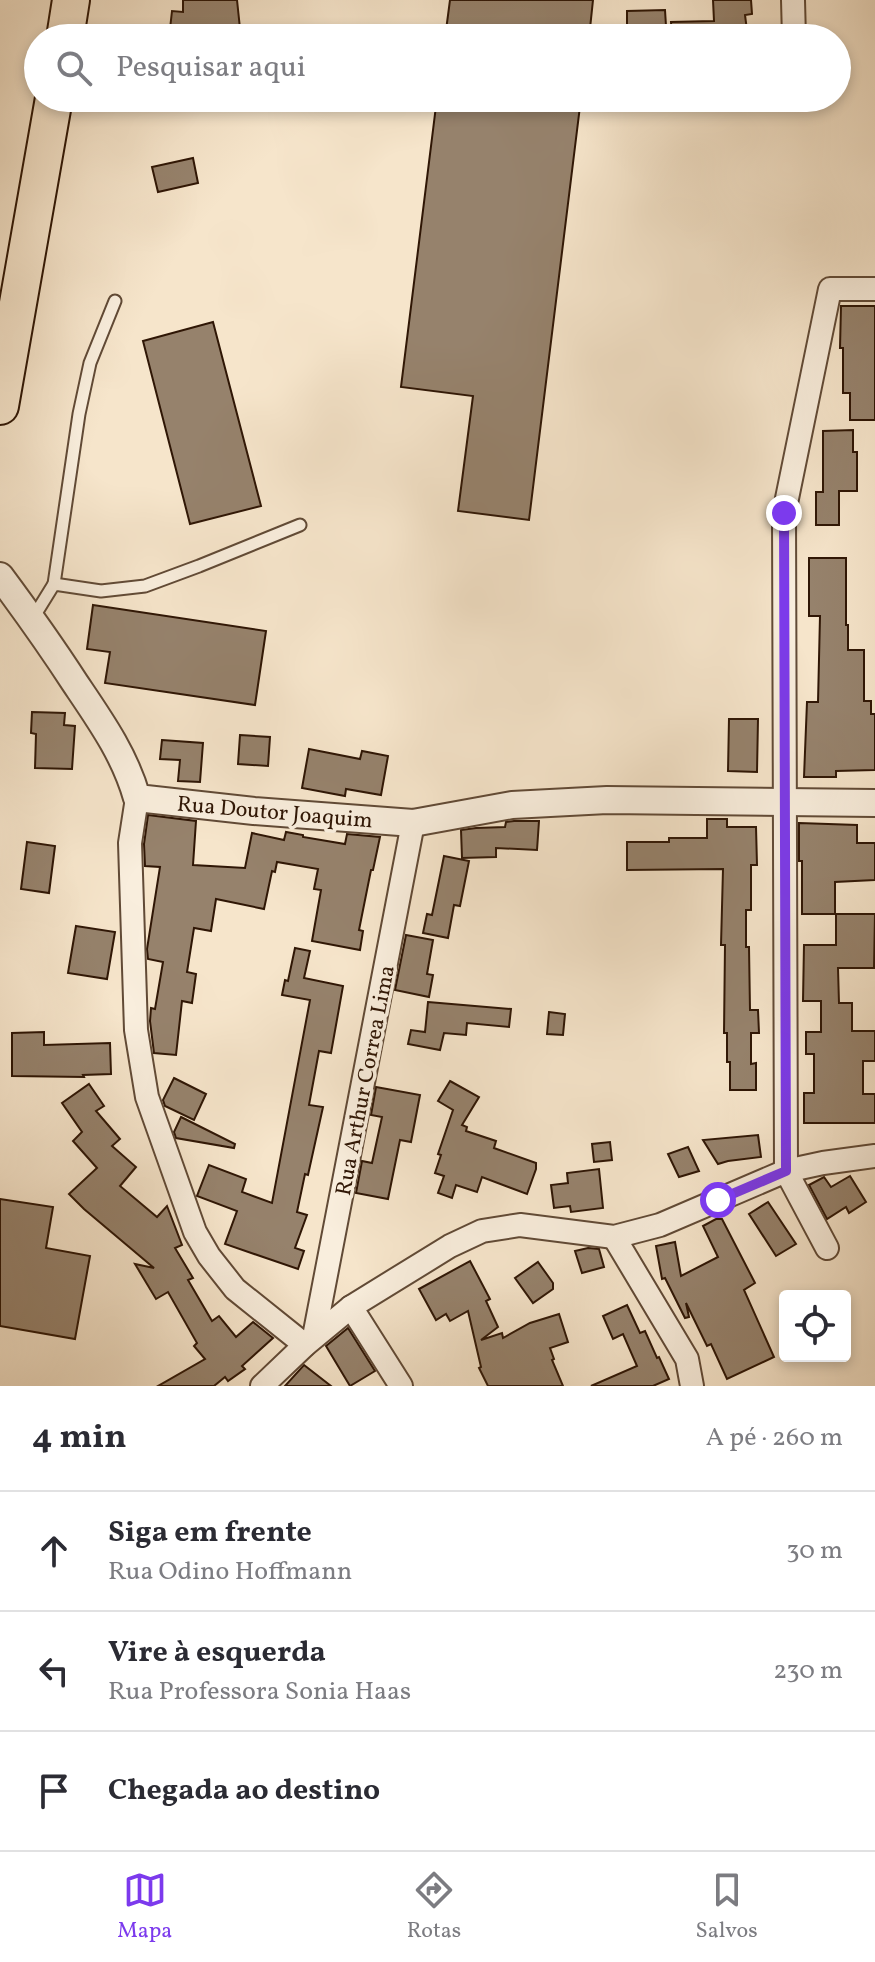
<!DOCTYPE html>
<html lang="pt">
<meta charset="utf-8">
<style>
:root{--surface:#fff;--page:#f7f7f7;--text:#2b2b33;--muted:#7c7c81;--line:#e1e1e2;--accent:#7c3aed}
body{margin:0;font-family:Vollkorn,serif;background:var(--page);color:var(--text)}
.controls{position:absolute;right:24px;bottom:24px;display:grid;overflow:hidden;border-radius:8px;box-shadow:0 4px 12px #0003}
.controls button{width:72px;height:72px;display:grid;place-items:center;padding:0;border:0;border-bottom:2px solid var(--line);background:var(--surface);color:var(--text);font:40px sans-serif}
.stop{position:absolute;width:24px;height:24px;margin:-18px;border:6px solid #7c3aed;border-radius:50%;background:#fff}
.stop.end{background:#7c3aed;border-color:#fff;box-shadow:0 2px 8px #0008}
.list{margin:0;padding:0;list-style:none}
h2{display:flex;justify-content:space-between;align-items:center;height:104px;margin:0;padding:0 32px;font-size:34px}
h2 small{font-size:26px;font-weight:400;color:var(--muted)}
.list li{display:grid;grid-template-columns:52px 1fr auto;gap:24px;align-items:center;box-sizing:border-box;height:120px;padding:0 32px;border-top:2px solid var(--line)}
.list b{display:block;font-size:30px;white-space:nowrap}
.list p{margin:0;font-size:26px;white-space:nowrap;color:var(--muted)}
.list em{font-size:26px;font-style:normal;color:var(--muted)}
.icon{flex:none;width:44px;height:44px;fill:none;stroke:currentColor;stroke-width:2;stroke-linecap:round;stroke-linejoin:round}
.map{position:relative;flex:none;width:875px;height:1386px;overflow:hidden}
.search{position:absolute;background:var(--surface);box-shadow:0 4px 12px #0003;left:24px;right:24px;top:24px;height:88px;display:flex;align-items:center;gap:20px;box-sizing:border-box;padding:0 28px;border-radius:44px;color:var(--muted);font-size:30px}
.sheet{height:464px;background:var(--surface)}
nav{display:flex;justify-content:space-around;align-items:center;box-sizing:border-box;height:112px;border-top:2px solid var(--line);background:var(--surface);font-size:22px;color:var(--muted)}
nav a{display:grid;justify-items:center;gap:4px}
nav .on{color:var(--accent)}
.map>svg:first-child{display:block}
.building{fill:#96826c;stroke:#2f1605;stroke-width:2}
.lines{fill:none;stroke-linecap:round;stroke-linejoin:round}
.service-casing{stroke:#614a36;stroke-width:15}
.minor-casing{stroke:#614a36;stroke-width:26}
.tertiary-casing{stroke:#614a36;stroke-width:30}
.trunk-casing{stroke:#2f1605;stroke-width:40}
.service{stroke:#f9eedd;stroke-width:11}
.minor{stroke:#f9eedd;stroke-width:22}
.tertiary{stroke:#f9eedd;stroke-width:26}
.trunk{stroke:#f6e5cb;stroke-width:36}
.route{stroke:#7c3aed;stroke-width:10}
.labels{text-anchor:middle;stroke-width:7;stroke-linejoin:round;paint-order:stroke}
.street-label{font-size:22px;fill:#2f1605;stroke:#f9eedd}
</style>
<div class="map">
<svg width="875" height="1386" viewBox="0 0 875 1386">
<rect width="100%" height="100%" fill="#f6e5cb"/>
<filter id="stains"><feTurbulence type="fractalNoise" baseFrequency=".0025" numOctaves="4"/><feColorMatrix values="0 0 0 0 .2 0 0 0 0 .09 0 0 0 0 .02 0 0 0 .5 -.17"/></filter>
<radialGradient id="worn" r=".72"><stop offset=".6" stop-color="#630" stop-opacity="0"/><stop offset="1" stop-color="#630" stop-opacity=".3"/></radialGradient>
<g class="building">
<path d="M183,0H237L241,38H169L172,11L183,12Z"/>
<path d="M450,0H593L589,38H445Z"/>
<path d="M713,0H751L752,14L745,15L748,38H672L671,22L714,21Z"/>
<path d="M665,10L666,26L627,27V11Z"/>
<path d="M437,98H581L529,520L458,511L473,396L401,387Z"/>
<path d="M193,158L198,183L158,192L152,167Z"/>
<path d="M841,306H875V420H850V393H843V348H840Z"/>
<path d="M213,322L261,506L190,524L143,341Z"/>
<path d="M853,430V452H857V491H839V525H816V492H823V431Z"/>
<path d="M809,558H846V625H848V650H864V701H871V714H875V770L836,771V777H804L807,702H818L820,616H809Z"/>
<path d="M93,605L266,631L255,705L105,683L110,652L87,649Z"/>
<path d="M32,712L65,713L64,725L75,726L72,769L35,768L36,734L31,733Z"/>
<path d="M729,719H758L757,772L728,771Z"/>
<path d="M240,735L270,737L268,766L238,764Z"/>
<path d="M162,740L203,743L200,782L178,781L180,760L160,759Z"/>
<path d="M309,749L360,759L362,751L388,756L381,795L346,789L345,796L302,788Z"/>
<path d="M148,815L196,821L193,865L245,868L252,833L284,840L286,832L303,835V837L345,844L347,834L380,837L373,870H371L359,930L363,931L360,950L312,941L321,890L314,889L318,869L277,862L275,872L272,871L264,909L216,899L211,931L194,928L187,972L196,974L192,1003L182,1001L176,1055L154,1053L150,1021L151,1008L155,1009L163,962L148,959L147,949L160,867L145,866L144,844Z"/>
<path d="M707,819H727V827H756L757,865H751V910H746V947H749L750,1010H758L759,1033H751V1064L756,1063V1090H730V1062H727V1033H724L725,945H721L723,869L627,870V842H669V838H707Z"/>
<path d="M514,821H539L537,850L496,848V857L462,858L461,830L476,828L505,827L506,822Z"/>
<path d="M799,823L857,825V843H875V880L835,882V914H802V861H799Z"/>
<path d="M27,842L55,846L49,893L21,889Z"/>
<path d="M444,856L469,861L460,906L454,905L448,938L423,933L427,914L432,915Z"/>
<path d="M836,914H875L874,968H838L839,1003H852V1031H875V1061H863V1094H875V1123H804V1093H814V1054H806V1032H821V1001H803L804,945H836Z"/>
<path d="M76,926L115,932L107,979L68,973Z"/>
<path d="M406,935L433,940L427,974L433,975L429,997L395,990Z"/>
<path d="M295,948L310,951L304,978L343,986L331,1053L319,1051L309,1105L323,1107L308,1175L305,1174L297,1212L307,1215L295,1248L304,1251L298,1269L225,1244L237,1211L197,1196L209,1165L246,1179L242,1192L272,1203L310,1000L282,995L285,980L288,981Z"/>
<path d="M428,1002L511,1009L509,1027L467,1023L466,1035L444,1033L440,1050L408,1044L411,1030L425,1032Z"/>
<path d="M549,1012L565,1014L563,1035L547,1034Z"/>
<path d="M44,1032V1045L110,1043L111,1074L83,1075L84,1077L12,1076V1033Z"/>
<path d="M174,1078L206,1094L194,1120L165,1106L163,1100Z"/>
<path d="M450,1081L479,1097L462,1125L467,1127L466,1131L496,1141L494,1148L536,1163V1169L527,1194L482,1177L477,1192L456,1185L452,1198L438,1193L444,1176L435,1173L441,1155L438,1154L453,1110L438,1101Z"/>
<path d="M89,1084L104,1106L96,1111L120,1139L112,1146L136,1167L120,1186L157,1217L167,1206L182,1245L175,1248L193,1278L188,1280L212,1321L219,1316L236,1337L253,1322L273,1338L242,1366L245,1369L228,1381L225,1377L214,1386H158L205,1359L194,1346L197,1343L168,1292L156,1299L135,1264L154,1268L84,1209L69,1194L97,1168L73,1141L82,1132L62,1103Z"/>
<path d="M376,1087L420,1095L411,1142L400,1140L388,1199L356,1193L362,1161L372,1163L382,1117L371,1115Z"/>
<path d="M181,1117L235,1144L234,1148L176,1138L174,1132Z"/>
<path d="M758,1135L761,1157L728,1161L718,1164L703,1140Z"/>
<path d="M610,1142L612,1160L594,1162L592,1144Z"/>
<path d="M688,1147L699,1171L679,1177L668,1154Z"/>
<path d="M599,1169L603,1208L571,1212L570,1206L554,1208L551,1185L568,1183L567,1173Z"/>
<path d="M850,1176L866,1202L849,1213L846,1207L827,1219L809,1185L824,1177L831,1187Z"/>
<path d="M0,1199L53,1207L46,1248L90,1256L75,1339L0,1326Z"/>
<path d="M768,1202L796,1244L776,1256L749,1214Z"/>
<path d="M716,1219H722L755,1283L744,1290L774,1357L727,1379L711,1344L707,1346L686,1303L689,1317L685,1318L665,1278L662,1279L656,1246L675,1242L681,1276L718,1257L703,1226Z"/>
<path d="M588,1248L599,1249L604,1267L582,1273L575,1251Z"/>
<path d="M470,1261L490,1299L486,1301L498,1327L481,1340L502,1333L503,1338L530,1323L559,1314L568,1342L550,1348L554,1359L552,1360L563,1386H488L479,1368L481,1367L468,1311L450,1321L446,1314L436,1320L419,1289Z"/>
<path d="M538,1262L553,1283V1289L533,1303L515,1278Z"/>
<path d="M627,1305L640,1333L645,1331L657,1358L659,1357L669,1379L653,1386H591L637,1366L623,1334L613,1339L603,1316Z"/>
<path d="M348,1328L375,1371L350,1386L326,1346Z"/>
<path d="M304,1365L331,1386H285Z"/>
</g>
<g class="lines">
<g class="service-casing">
<g id="service">
<path d="M54,584L79,414L90,363L115,301"/>
<path d="M33,618L54,584L101,591L145,586L199,566L300,525"/>
</g>
</g>
<g class="minor-casing">
<g id="minor">
<path d="M793,0L794,38"/>
<path d="M137,798L130,843L136,1030L147,1097L195,1232L209,1256L235,1289L305,1345"/>
<path d="M614,1237L687,1359L692,1386"/>
<path d="M827,1248L786,1171L784,513L830,289H875"/>
<path d="M351,1307L401,1386"/>
<path d="M314,1337L413,823"/>
<path d="M262,1386L305,1345L351,1307L450,1246L482,1231L520,1225L614,1237L660,1225L786,1171L823,1163L875,1156"/>
</g>
</g>
<g class="tertiary-casing">
<path id="tertiary" d="M0,576C26,611 51,646 75,683C100,720 125,755 137,798L254,811L413,823L512,805L607,800L875,803"/>
</g>
<g class="trunk-casing">
<g id="trunk">
<path d="M65,38L71,0"/>
<path d="M0,406L54,98"/>
</g>
</g>
<use href="#service" class="service"/>
<use href="#minor" class="minor"/>
<use href="#tertiary" class="tertiary"/>
<use href="#trunk" class="trunk"/>
</g>
<g class="lines">
<path class="route" d="M718,1200L786,1171L784,513"/>
</g>
<g class="labels">
<g class="street-label">
<text transform="translate(275 811) rotate(5)" y="8">Rua Doutor Joaquim</text>
<text transform="translate(364 1080) rotate(-79)" y="8">Rua Arthur Correa Lima</text>
</g>
</g>
<rect width="100%" height="100%" filter="url(#stains)"/>
<rect width="100%" height="100%" fill="url(#worn)"/>
</svg>
<div class="controls">
<button><svg class="icon" aria-label="locate" viewBox="0 0 24 24"><circle cx="12" cy="12" r="6"/><path d="M12 2v4M12 18v4M2 12h4M18 12h4"/></svg></button>
</div>
<div class="stop" style="left:718px;top:1200px"></div>
<div class="stop end" style="left:784px;top:513px"></div>
<div class="search"><svg class="icon" aria-label="search" viewBox="0 0 24 24"><circle cx="10" cy="10" r="6"/><path d="M15 15l6 6"/></svg>Pesquisar aqui</div>
</div>
<section class="sheet">
<h2>4 min<small>A pé · 260 m</small></h2>
<ul class="list">
<li><svg class="icon" aria-label="ahead" viewBox="0 0 24 24"><path d="M12 20V5M6 11l6-6 6 6"/></svg><div><b>Siga em frente</b><p>Rua Odino Hoffmann</p></div><em>30 m</em></li>
<li><svg class="icon" aria-label="left" viewBox="0 0 24 24"><path d="M17 20v-9H6M10 6l-5 5 5 5"/></svg><div><b>Vire à esquerda</b><p>Rua Professora Sonia Haas</p></div><em>230 m</em></li>
<li><svg class="icon" aria-label="arrive" viewBox="0 0 24 24"><path d="M6 21V4h12l-3 4 3 4H6"/></svg><div><b>Chegada ao destino</b></div></li>
</ul>
</section>
<nav>
<a class="on"><svg class="icon" aria-label="map" viewBox="0 0 24 24"><path d="M3 6l6-2 6 2 6-2v14l-6 2-6-2-6 2zM9 4v14M15 6v14"/></svg>Mapa</a>
<a><svg class="icon" aria-label="directions" viewBox="0 0 24 24"><path d="M12 3l9 9-9 9-9-9zM9 14v-3h6M13 9l2 2-2 2"/></svg>Rotas</a>
<a><svg class="icon" aria-label="saved" viewBox="0 0 24 24"><path d="M7 4h10v16l-5-4-5 4z"/></svg>Salvos</a>
</nav>
